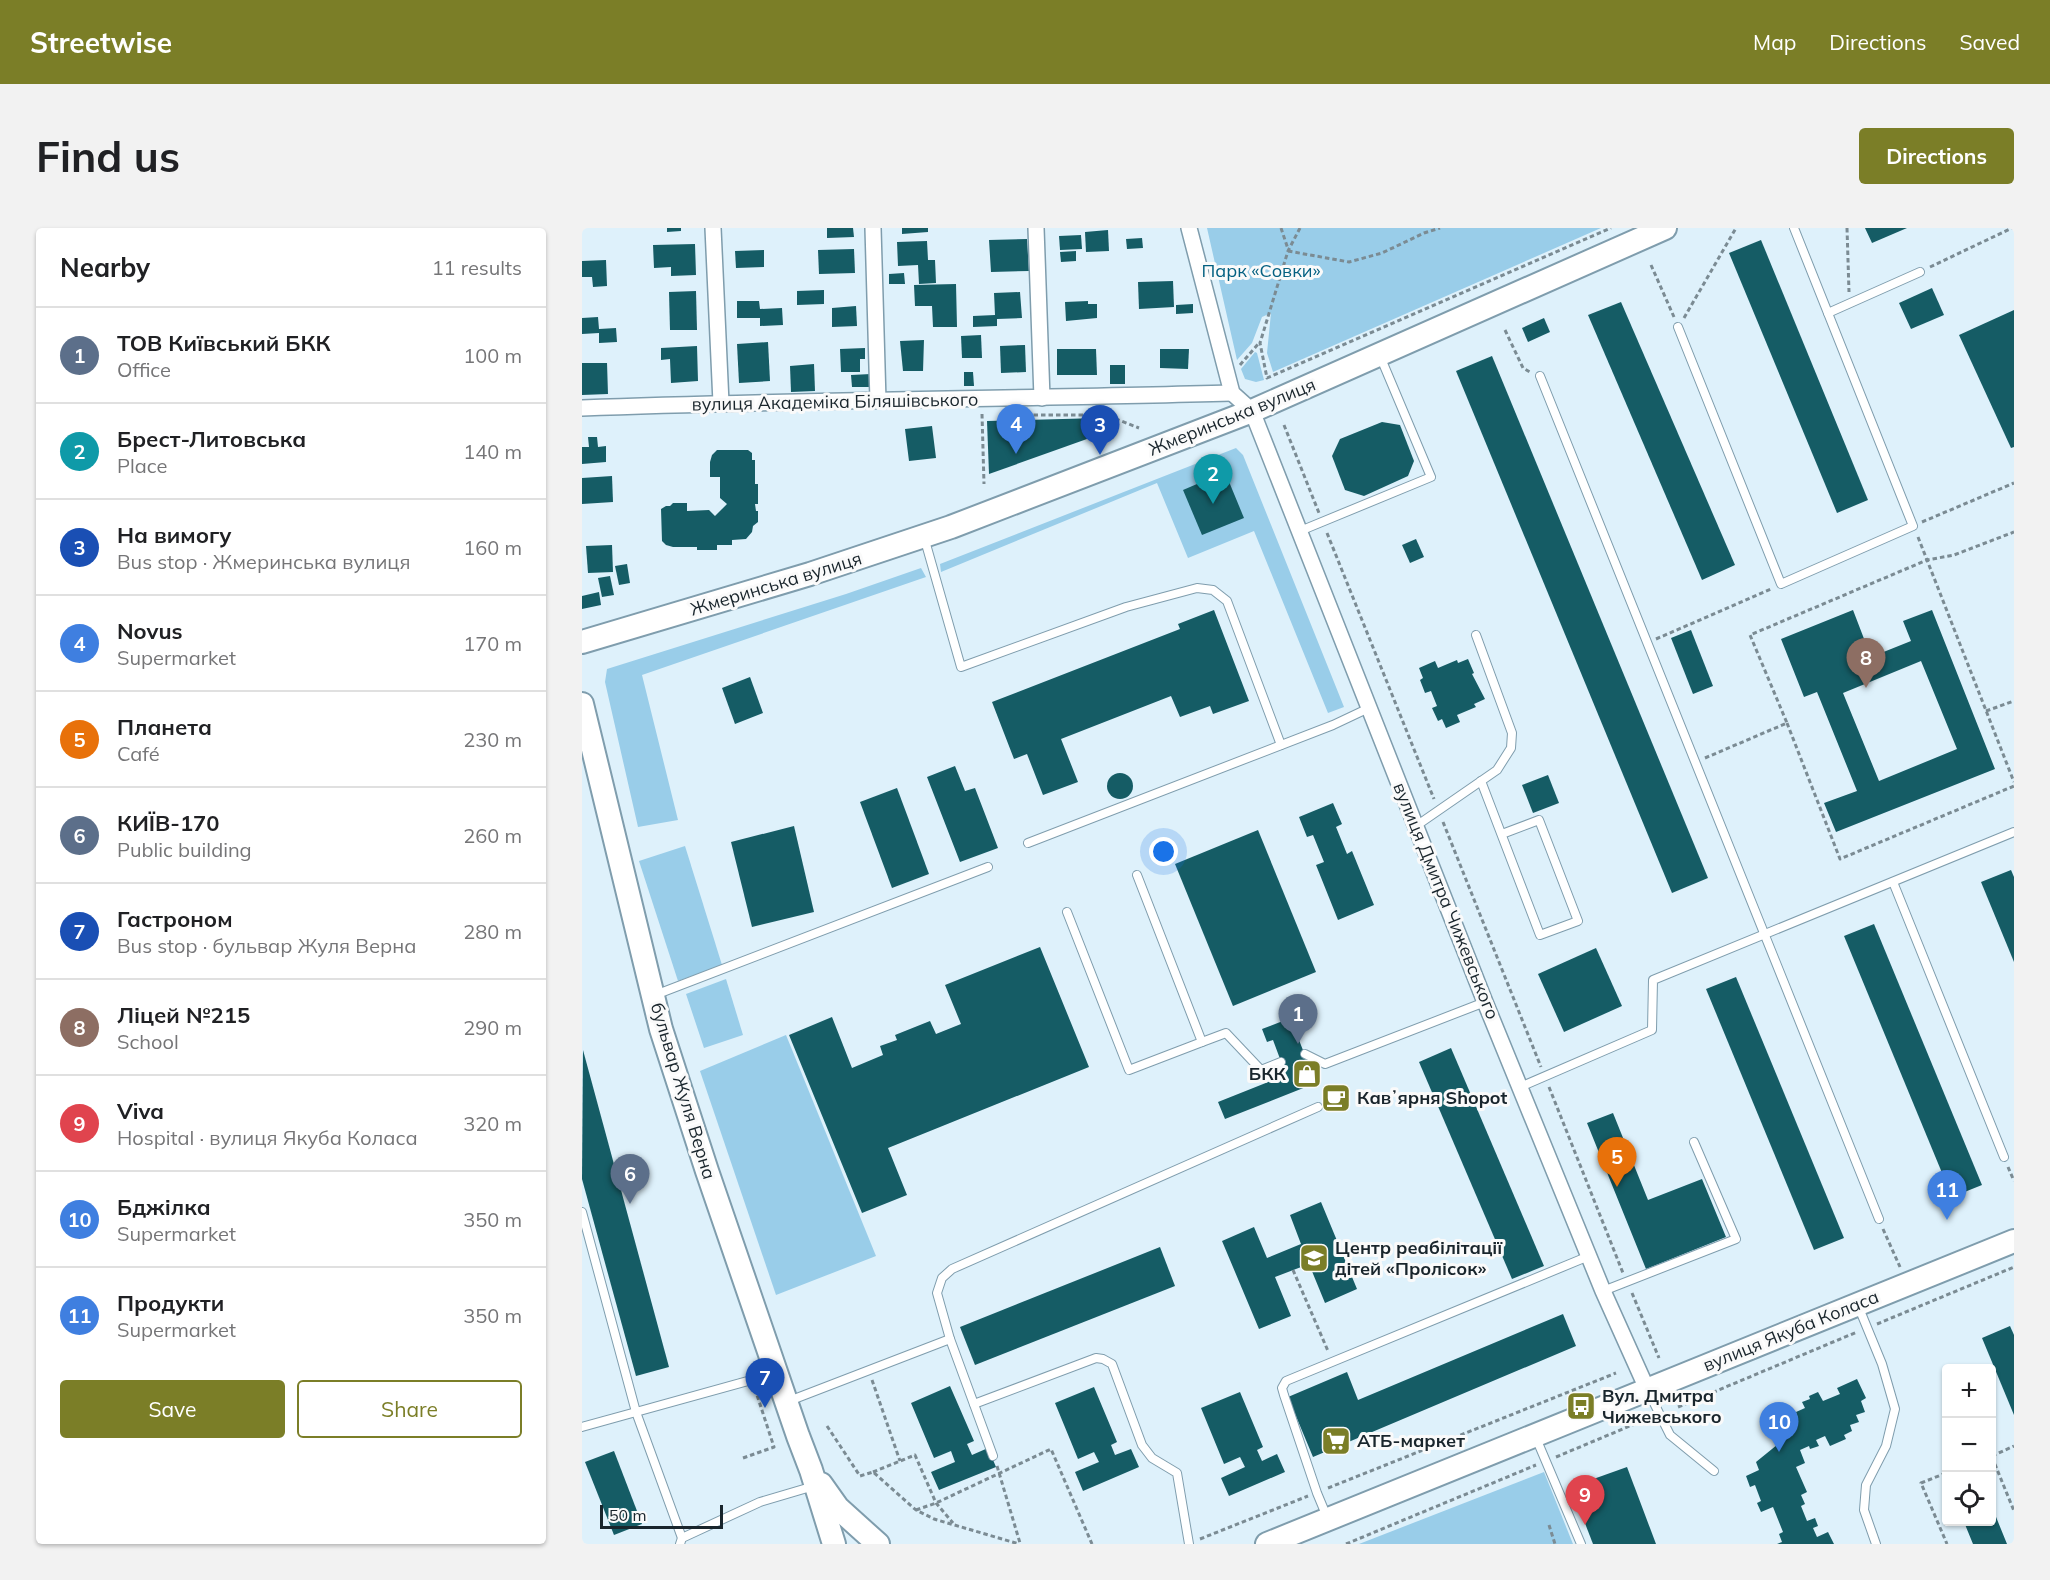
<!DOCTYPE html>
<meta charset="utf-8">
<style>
:root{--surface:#fff;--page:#f2f2f2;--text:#202124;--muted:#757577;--line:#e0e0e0;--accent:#7b7e27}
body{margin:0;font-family:Mulish,sans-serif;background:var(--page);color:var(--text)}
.controls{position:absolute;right:18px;bottom:18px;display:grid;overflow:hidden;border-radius:6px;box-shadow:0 2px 4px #0004}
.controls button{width:54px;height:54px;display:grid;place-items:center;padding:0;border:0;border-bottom:2px solid var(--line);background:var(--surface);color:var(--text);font:30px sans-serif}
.scale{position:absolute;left:18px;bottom:15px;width:123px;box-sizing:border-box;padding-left:6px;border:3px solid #19252c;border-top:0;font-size:16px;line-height:21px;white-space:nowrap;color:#19252c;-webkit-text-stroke:4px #fafafa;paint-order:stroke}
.you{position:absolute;left:582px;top:624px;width:21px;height:21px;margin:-15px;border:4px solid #fff;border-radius:50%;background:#1a73e8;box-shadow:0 0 0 9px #1a73e833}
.badge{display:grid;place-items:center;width:39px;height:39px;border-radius:50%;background:var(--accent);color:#fff;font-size:20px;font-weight:700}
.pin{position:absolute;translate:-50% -50px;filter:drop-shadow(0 2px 3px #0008)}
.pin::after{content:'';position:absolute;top:32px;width:21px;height:18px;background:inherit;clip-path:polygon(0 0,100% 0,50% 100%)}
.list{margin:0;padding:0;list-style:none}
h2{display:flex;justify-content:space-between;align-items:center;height:78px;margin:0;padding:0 24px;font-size:26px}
h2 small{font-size:20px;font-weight:400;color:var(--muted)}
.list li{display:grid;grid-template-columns:39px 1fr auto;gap:18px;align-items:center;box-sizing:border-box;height:96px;padding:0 24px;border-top:2px solid var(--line)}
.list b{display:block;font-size:22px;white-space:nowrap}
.list p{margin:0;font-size:20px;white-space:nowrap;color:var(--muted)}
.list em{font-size:20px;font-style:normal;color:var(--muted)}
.actions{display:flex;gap:12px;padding:18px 24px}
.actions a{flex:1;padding:14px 0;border:2px solid var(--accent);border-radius:6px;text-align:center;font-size:21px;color:var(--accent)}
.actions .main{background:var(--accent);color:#fff}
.icon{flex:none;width:33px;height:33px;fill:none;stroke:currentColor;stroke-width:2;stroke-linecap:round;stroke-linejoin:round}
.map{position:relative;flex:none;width:1432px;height:1316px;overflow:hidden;border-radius:6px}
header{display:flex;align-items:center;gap:36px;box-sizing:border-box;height:84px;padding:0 30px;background:var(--accent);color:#fff}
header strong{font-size:28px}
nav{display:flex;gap:33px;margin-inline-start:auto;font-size:21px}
.intro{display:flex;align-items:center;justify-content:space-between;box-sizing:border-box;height:144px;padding:0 36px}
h1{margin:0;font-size:42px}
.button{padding:15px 27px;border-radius:6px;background:var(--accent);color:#fff;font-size:21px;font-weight:700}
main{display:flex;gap:36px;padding:0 36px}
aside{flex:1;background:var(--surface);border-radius:6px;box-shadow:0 2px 4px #0004}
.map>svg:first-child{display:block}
.green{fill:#99cde9}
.building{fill:#155c65;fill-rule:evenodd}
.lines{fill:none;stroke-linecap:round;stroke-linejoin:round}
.lane-casing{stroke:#7f9dad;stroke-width:10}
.street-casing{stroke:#7f9dad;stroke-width:18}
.secondary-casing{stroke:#7f9dad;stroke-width:26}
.path{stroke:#7b8b93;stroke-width:3;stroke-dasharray:4.5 3;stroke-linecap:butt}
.lane{stroke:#fff;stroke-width:8}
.street{stroke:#fff;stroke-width:15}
.secondary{stroke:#fff;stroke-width:22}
.labels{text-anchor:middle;stroke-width:6;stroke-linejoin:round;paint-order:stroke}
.park-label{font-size:18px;fill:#046081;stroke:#fafafa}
.street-label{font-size:18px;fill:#19252c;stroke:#fafafa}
.poi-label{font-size:18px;font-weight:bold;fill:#19252c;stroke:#fafafa;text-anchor:start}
</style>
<header>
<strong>Streetwise</strong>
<nav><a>Map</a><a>Directions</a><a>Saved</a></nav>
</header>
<div class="intro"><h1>Find us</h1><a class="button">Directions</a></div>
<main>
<aside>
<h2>Nearby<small>11 results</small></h2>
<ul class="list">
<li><span class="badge" style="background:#5c6f8a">1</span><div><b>ТОВ Київський БКК</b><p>Office</p></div><em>100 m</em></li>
<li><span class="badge" style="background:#0f9aa8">2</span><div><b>Брест-Литовська</b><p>Place</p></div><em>140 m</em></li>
<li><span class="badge" style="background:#1a4fb4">3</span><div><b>На вимогу</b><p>Bus stop · Жмеринська вулиця</p></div><em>160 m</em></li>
<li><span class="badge" style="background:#3f7fe0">4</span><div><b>Novus</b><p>Supermarket</p></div><em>170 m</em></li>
<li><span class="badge" style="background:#e8710a">5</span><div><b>Планета</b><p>Café</p></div><em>230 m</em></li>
<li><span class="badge" style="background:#5c6f8a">6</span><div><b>КИЇВ-170</b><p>Public building</p></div><em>260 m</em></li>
<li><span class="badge" style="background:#1a4fb4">7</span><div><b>Гастроном</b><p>Bus stop · бульвар Жуля Верна</p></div><em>280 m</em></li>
<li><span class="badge" style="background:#8d6e63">8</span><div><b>Ліцей №215</b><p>School</p></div><em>290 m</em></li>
<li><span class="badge" style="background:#e0444e">9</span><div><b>Viva</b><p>Hospital · вулиця Якуба Коласа</p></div><em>320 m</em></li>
<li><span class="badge" style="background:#3f7fe0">10</span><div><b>Бджілка</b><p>Supermarket</p></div><em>350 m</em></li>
<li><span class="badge" style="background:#3f7fe0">11</span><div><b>Продукти</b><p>Supermarket</p></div><em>350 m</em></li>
</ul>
<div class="actions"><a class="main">Save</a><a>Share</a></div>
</aside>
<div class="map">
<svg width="1432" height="1316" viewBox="0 0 1432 1316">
<rect width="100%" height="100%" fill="#def1fb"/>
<g class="green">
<path d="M625,0H1019L691,144L685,125L689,85L680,89L670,115L655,132Z"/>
<path d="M673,124L675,125L682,152L674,154L663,151L659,141Z"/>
<path d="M654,220L661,227L762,479L746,485L672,303L606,330L575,255L359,344L358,336Z"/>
<path d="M339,340L344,349L60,447L96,592L56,599L23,454L25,441L264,366Z"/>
<path d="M103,618L140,737L96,753L57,633Z"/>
<path d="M144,751L161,807L122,820L104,766Z"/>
<path d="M204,807L294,1028L194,1067L118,843Z"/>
<path d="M962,1244L991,1316H777Z"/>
</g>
<g class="building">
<path d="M85,0H99V3L85,4Z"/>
<path d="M245,0H271L272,9L245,10Z"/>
<path d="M320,0H346V4L320,6Z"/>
<path d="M1283,0H1325L1290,15Z"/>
<path d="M526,2L527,23L504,24L503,4Z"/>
<path d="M499,7L500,21L478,22L477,8Z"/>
<path d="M560,10L561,20L545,21L544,11Z"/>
<path d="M445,11L447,43L409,44L407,12Z"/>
<path d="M1179,12L1286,272L1255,285L1147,25Z"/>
<path d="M345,13L346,32H353L354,55L337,56L336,37L316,38L315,14Z"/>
<path d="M113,16L114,47L89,48V39L72,40L71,17Z"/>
<path d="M272,21L273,45L237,46L236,22Z"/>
<path d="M182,22V39L154,40L153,23Z"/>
<path d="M494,23V33L479,34L478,24Z"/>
<path d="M24,32L25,58L11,59L10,49H0V33Z"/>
<path d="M322,45L323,56H307V46Z"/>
<path d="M591,53L592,79L557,81L556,54Z"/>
<path d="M374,56L375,99H351L350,78H333L332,57Z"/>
<path d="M1350,60L1362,87L1329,101L1317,75Z"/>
<path d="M242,62V76L215,77V63Z"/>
<path d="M114,63L115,102H88L87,64Z"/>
<path d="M438,64L440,90L415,91V98L391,99V88L413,87L412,65Z"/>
<path d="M155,73H177L178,81L200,80L201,97L178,98V90H155Z"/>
<path d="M506,73V76H515V90L484,93L483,74Z"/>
<path d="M1039,74L1153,337L1120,352L1006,87Z"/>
<path d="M611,76V85L594,86V77Z"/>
<path d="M274,78L275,98L250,99V80Z"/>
<path d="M1432,82V219L1429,220L1377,107Z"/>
<path d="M16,89L17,101L34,100L35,114L17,115V105L0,106V90Z"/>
<path d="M962,90L968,104L946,114L940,100Z"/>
<path d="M399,107L400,130H380L379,108Z"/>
<path d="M342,112L341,143H321L318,113Z"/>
<path d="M186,114L188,153L157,155L155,116Z"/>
<path d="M443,117L444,144L419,145L418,118Z"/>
<path d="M115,118L116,153L89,155L88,131L79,132V120Z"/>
<path d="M283,120V131H278V144H259L258,121Z"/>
<path d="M475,121H514L515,147H475Z"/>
<path d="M578,121H607L606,141L578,140Z"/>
<path d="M910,128L1126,650L1090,665L874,143Z"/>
<path d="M0,135H25L26,166L0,167Z"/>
<path d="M232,136L233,163L209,164L208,138Z"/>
<rect x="528" y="137" width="15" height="19"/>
<path d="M382,144H391L392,158H382Z"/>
<path d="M289,146V159H270L269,147Z"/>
<path d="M518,190L519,206L407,246L405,193Z"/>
<path d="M800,194L818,197L832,233L826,248L782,268L763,262L750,228L758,211Z"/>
<path d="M350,198L354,230L327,233L323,201Z"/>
<path d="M6,209H15L16,219L24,218V234L0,236V219H7Z"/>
<path d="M135,222H166L170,225V232H173V256H176V276H173L174,283H176V294L171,298L170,304L164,311L150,312V317H135V322H115V319H91L84,317L80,313L79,281L84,278H88L91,275H105V283L127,282L133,288L145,276L138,270V249H128V234L130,227Z"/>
<path d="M643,244L662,290L620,307L601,262Z"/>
<path d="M30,248L31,274L0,276V250Z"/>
<path d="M834,311L842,329L828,335L820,317Z"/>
<path d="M30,317L31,344L6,345L4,318Z"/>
<path d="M45,336L48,355L37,357L33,338Z"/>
<path d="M28,348L32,367L20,369L16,350Z"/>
<path d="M17,364L19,377L0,381V368Z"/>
<path d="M632,382L667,473L631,486L628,478L598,489L589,468L479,511L496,554L461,567L445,526L432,531L410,474L598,401L596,396Z"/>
<path d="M1271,382L1289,429L1329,413L1321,393L1350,382L1413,541L1254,604L1242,575L1275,563L1235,464L1222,469L1199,411ZM1339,433L1375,521L1297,553L1261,465Z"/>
<path d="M1109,402L1131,458L1111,466L1089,410Z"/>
<path d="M886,431L892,445L890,446L903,471L892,476L894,479L875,487L878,494L864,500L860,491L856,493L850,480L855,478L849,463L843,465L838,452L841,450L837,440L853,433L856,440L875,432L876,435Z"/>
<path d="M168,449L181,485L153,496L140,460Z"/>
<path d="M373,538L383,563L393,560L416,620L378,634L345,549Z"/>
<circle cx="538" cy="558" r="13"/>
<path d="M966,547L977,575L951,585L940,557Z"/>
<path d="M315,560L347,646L310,660L278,574Z"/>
<path d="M751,575L760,596L754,599L765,626L770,623L792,677L756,692L734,637L742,634L731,607L725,609L717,589Z"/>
<path d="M212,598L232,684L170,699L149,614Z"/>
<path d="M676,602L734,744L651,778L593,636Z"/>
<path d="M1429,642L1432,649V734L1399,654Z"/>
<path d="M1292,696L1400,957L1370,969L1262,708Z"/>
<path d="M458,719L507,839L306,920L325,967L280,985L207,807L250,789L270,840L301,827L298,818L315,812L313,807L348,793L354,806L379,796L363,757Z"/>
<path d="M1014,720L1040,778L982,804L956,746Z"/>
<path d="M1154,749L1262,1010L1232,1022L1124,761Z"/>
<path d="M706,791L708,796L721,791L723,798L713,802L734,855L643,891L636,874L704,847L691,812L685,814L680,801Z"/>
<path d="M869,820L962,1038L930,1051L837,834Z"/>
<path d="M1,822L87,1139L54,1148L0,951Z"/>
<path d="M1031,885L1066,972L1120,951L1144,1009L1064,1041L1005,895Z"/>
<path d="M739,974L775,1061L743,1075L727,1036L693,1049L709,1088L677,1101L640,1013L672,999L685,1030L719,1016L708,987Z"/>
<path d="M578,1019L593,1058L393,1137L378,1099Z"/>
<path d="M981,1086L994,1118L731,1229L706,1169L765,1144L776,1172Z"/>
<path d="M1428,1098L1432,1107V1187L1400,1110Z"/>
<path d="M1275,1151L1284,1170L1279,1173L1283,1184L1274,1187L1277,1194L1268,1197L1270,1203L1262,1207L1264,1211L1248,1218L1243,1208L1234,1212L1237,1218L1228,1221L1227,1218L1218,1222L1223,1235L1214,1239L1225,1264L1219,1267L1223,1276L1219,1278L1225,1293L1233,1290L1236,1298L1231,1300L1235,1309L1246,1304L1252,1316H1195L1200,1314L1197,1306L1201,1304L1191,1279L1179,1284L1175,1275L1179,1273L1173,1257L1168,1259L1164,1248L1177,1242L1174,1234L1212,1203L1208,1194L1216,1190L1214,1184L1223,1180L1220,1174L1228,1171L1227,1168L1236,1164L1241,1173L1258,1166L1255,1160Z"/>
<path d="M368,1158L392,1213L385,1216L390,1227L406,1220L414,1239L357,1262L349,1244L373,1234L369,1223L352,1230L329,1175Z"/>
<path d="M512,1159L535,1214L529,1217L533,1227L549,1221L557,1239L501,1263L493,1244L517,1234L512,1224L496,1231L473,1175Z"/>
<path d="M658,1164L681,1219L675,1222L680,1233L695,1226L703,1244L647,1268L639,1250L663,1239L658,1229L642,1236L619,1180Z"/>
<path d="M32,1223L60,1296L32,1307L3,1234Z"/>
<path d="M1045,1239L1074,1316H1011L989,1259Z"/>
<path d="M1410,1279L1425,1316H1391L1382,1294H1410Z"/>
</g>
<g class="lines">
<g class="lane-casing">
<g id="lane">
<path d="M1246,85L1338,44"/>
<path d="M1096,99L1199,356L1331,298L1212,0"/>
<path d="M958,148L1297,991"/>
<path d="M718,303L849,249L798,128"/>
<path d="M342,309L379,439L544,379L615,360L631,362L645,373L699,517"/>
<path d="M899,553L958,707L996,693L957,592L920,606"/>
<path d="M834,598L915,542L929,520L930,505L894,407"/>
<path d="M446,615L751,497L787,480"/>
<path d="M1311,654L1422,929"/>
<path d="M485,684L547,842L620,814L555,647"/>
<path d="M73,767L406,639"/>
<path d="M620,814L644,805L679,842L699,834"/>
<path d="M723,826L743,836L903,774"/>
<path d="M938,859L1070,802L1071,752L1432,604"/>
<path d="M0,984L54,1184L191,1146"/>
<path d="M1021,1063L1154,1011L1112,914"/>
<path d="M1277,1080L1300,1136L1313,1181L1304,1218L1284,1257L1282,1282L1294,1316"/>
<path d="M1066,1163L1088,1207L1132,1243"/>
<path d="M207,1173L368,1111"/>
<path d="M392,1176L514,1130L521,1131L530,1136L560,1217L570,1230L595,1245L607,1316"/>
<path d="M0,1199L54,1184L100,1310"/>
<path d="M954,1210L999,1316"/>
<path d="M411,1228L368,1111L355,1065L360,1050L370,1041L736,879"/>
<path d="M745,1289L735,1265L702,1167L700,1160L704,1153L1007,1028"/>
<path d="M98,1316L100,1310L178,1274L232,1258"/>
</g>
</g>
<g class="street-casing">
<g id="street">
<path d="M131,0L139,175"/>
<path d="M291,0L296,173"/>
<path d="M454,0L460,170"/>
<path d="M607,0L650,165L670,183L903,774L1021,1063L1065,1161"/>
<path d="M0,180C216,172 433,171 650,165"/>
</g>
</g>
<g class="secondary-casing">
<g id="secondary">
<path d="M0,414L228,346L369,299L670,183L1083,0"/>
<path d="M0,476L79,801L125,943L216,1208L229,1242L252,1316"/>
<path d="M239,1256L256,1280L296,1316"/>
<path d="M685,1316L1432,1013"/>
</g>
</g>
<g class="path">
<path d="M699,0L706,21"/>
<path d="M718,0L706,23L678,115L685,150L1029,0"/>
<path d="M1265,0L1267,64"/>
<path d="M706,23L767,34L800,25L842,5L858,0"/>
<path d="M1069,37L1092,89"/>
<path d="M1348,39L1430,0"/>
<path d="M1102,90L1154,0"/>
<path d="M923,102L941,140L948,144"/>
<path d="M658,137L677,115"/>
<path d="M400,186L402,256"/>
<path d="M444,187H524L557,200"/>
<path d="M702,197L737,285"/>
<path d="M1340,294L1432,255"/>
<path d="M745,305L852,571"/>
<path d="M1336,309L1432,554"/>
<path d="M1074,411L1189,361"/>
<path d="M1404,483L1432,473"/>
<path d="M1205,495L1258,631L1432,558"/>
<path d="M1123,530L1205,495L1168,407L1345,332L1372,327L1432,304"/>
<path d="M861,594L959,839"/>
<path d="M967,859L1041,1045"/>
<path d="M1426,939L1432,953"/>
<path d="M1301,1001L1318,1039"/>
<path d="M711,1042L746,1123"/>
<path d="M1050,1065L1077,1130"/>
<path d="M1295,1096L1432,1039"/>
<path d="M290,1152L318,1233"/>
<path d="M1096,1179L1275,1104"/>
<path d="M245,1198L278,1248L291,1244L334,1282L352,1291L437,1316"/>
<path d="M1410,1228L1432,1218"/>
<path d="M974,1229L1055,1195"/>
<path d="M1410,1229L1432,1283"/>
<path d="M161,1230L192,1219L173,1161"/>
<path d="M415,1238L438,1315"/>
<path d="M291,1244L333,1227L354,1275L371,1295"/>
<path d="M1364,1245L1339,1255L1365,1316"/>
<path d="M746,1260L1034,1145"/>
<path d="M334,1282L354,1275L469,1221L510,1316"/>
<path d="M967,1297L973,1316"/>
<path d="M618,1311L726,1268"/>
<path d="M764,1316L954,1237"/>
</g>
<use href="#lane" class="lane"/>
<use href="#street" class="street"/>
<use href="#secondary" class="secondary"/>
</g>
<defs>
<g id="shop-square" transform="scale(1.5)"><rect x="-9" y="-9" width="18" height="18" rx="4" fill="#7b7e27" stroke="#fafafa"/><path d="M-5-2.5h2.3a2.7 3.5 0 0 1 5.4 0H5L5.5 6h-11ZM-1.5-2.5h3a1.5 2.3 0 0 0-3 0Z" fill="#fff"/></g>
<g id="cafe-square" transform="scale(1.5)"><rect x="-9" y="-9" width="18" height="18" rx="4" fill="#7b7e27" stroke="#fafafa"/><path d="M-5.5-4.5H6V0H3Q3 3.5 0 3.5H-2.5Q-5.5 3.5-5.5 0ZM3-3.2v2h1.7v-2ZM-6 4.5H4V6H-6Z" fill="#fff"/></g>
<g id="school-square" transform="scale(1.5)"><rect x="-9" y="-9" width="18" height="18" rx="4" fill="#7b7e27" stroke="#fafafa"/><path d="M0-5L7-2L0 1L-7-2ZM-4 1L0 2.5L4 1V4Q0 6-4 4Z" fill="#fff"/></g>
<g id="bus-square" transform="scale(1.5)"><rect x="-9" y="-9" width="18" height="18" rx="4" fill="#7b7e27" stroke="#fafafa"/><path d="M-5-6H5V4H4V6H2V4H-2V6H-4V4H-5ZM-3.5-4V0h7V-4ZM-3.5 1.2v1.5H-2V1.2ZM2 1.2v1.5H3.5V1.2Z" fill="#fff"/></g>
<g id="supermarket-square" transform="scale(1.5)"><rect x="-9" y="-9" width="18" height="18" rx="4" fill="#7b7e27" stroke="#fafafa"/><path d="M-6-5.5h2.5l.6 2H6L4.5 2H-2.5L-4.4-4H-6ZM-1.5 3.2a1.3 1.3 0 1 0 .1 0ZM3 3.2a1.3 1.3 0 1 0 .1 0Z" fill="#fff"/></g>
</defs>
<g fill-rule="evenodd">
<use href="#shop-square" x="725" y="846"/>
<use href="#cafe-square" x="754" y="870"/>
<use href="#school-square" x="732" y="1030"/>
<use href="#bus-square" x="999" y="1178"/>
<use href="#supermarket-square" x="754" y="1213"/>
</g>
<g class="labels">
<g class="park-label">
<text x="679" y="49">Парк «Совки»</text>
</g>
<g class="street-label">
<text transform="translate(253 174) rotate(-1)" y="6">вулиця Академіка Біляшівського</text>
<text transform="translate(650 189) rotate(-22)" y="6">Жмеринська вулиця</text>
<text transform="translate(194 356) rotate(-17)" y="6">Жмеринська вулиця</text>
<text transform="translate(864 673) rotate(68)" y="6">вулиця Дмитра Чижевського</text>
<text transform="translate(101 863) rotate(73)" y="6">бульвар Жуля Верна</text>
<text transform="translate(1209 1103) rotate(-22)" y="6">вулиця Якуба Коласа</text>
</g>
<g class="poi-label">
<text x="704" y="852" text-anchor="end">БКК</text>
<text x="775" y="876">Кавʼярня Shopot</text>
<text x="753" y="1026">Центр реабілітації<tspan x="753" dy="21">дітей «Пролісок»</tspan></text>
<text x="1020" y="1174">Вул. Дмитра<tspan x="1020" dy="21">Чижевського</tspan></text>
<text x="775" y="1219">АТБ-маркет</text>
</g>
</g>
</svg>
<div class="controls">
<button>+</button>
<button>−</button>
<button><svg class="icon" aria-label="locate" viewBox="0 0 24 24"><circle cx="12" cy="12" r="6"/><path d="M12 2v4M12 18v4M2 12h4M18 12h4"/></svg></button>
</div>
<div class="scale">50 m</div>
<div class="you"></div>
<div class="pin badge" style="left:716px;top:816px;background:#5c6f8a">1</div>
<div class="pin badge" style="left:631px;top:276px;background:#0f9aa8">2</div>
<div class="pin badge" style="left:518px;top:227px;background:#1a4fb4">3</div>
<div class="pin badge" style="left:434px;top:226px;background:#3f7fe0">4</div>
<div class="pin badge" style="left:1035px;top:959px;background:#e8710a">5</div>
<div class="pin badge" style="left:48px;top:976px;background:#5c6f8a">6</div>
<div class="pin badge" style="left:183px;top:1180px;background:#1a4fb4">7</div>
<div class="pin badge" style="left:1284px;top:460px;background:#8d6e63">8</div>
<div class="pin badge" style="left:1003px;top:1297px;background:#e0444e">9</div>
<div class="pin badge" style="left:1197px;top:1224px;background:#3f7fe0">10</div>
<div class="pin badge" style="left:1365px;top:992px;background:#3f7fe0">11</div>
</div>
</main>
